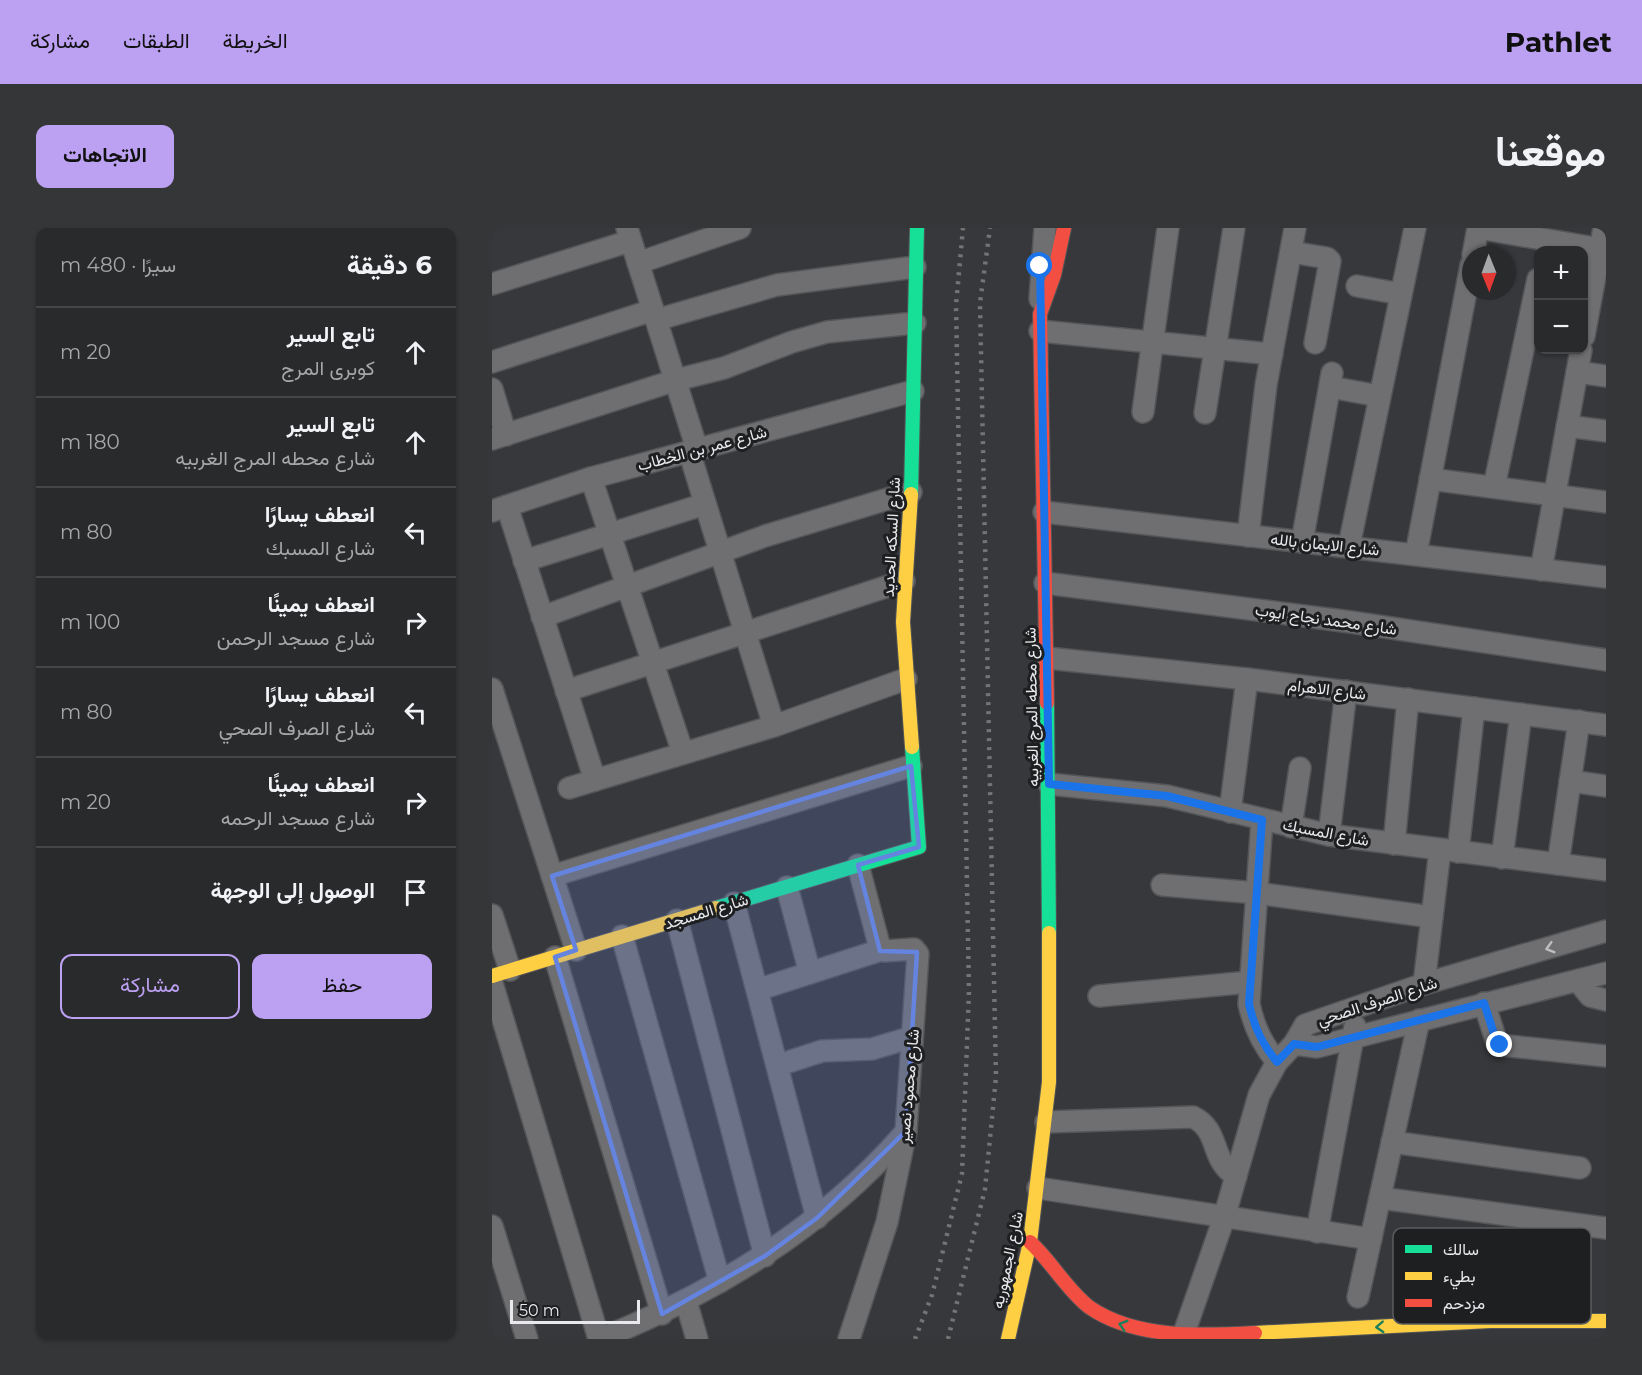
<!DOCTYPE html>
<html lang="ar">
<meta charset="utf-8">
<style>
:root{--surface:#292a2c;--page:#353638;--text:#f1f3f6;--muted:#a5a7a9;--line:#454648;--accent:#bca0f2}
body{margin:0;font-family:Montserrat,Vazirmatn,sans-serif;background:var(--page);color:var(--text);direction:rtl}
.controls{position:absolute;right:18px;top:18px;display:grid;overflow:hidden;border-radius:12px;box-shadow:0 2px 4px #0004}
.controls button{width:54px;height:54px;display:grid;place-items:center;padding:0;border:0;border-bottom:2px solid var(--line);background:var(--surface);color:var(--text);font:30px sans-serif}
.compass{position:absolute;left:970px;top:18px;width:54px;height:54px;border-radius:50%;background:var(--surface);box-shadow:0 2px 4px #0004;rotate:179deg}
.scale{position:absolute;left:18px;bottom:15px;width:130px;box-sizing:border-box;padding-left:6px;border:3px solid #e8e9ec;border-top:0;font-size:16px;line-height:21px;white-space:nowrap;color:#e8e9ec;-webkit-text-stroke:4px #1e1f21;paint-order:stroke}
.stop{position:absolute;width:18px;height:18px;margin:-14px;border:4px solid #1a73e8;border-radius:50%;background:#fff}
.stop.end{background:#1a73e8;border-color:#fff;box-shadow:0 2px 6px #0008}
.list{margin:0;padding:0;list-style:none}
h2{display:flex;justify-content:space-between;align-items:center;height:78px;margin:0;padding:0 24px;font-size:26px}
h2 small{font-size:20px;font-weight:400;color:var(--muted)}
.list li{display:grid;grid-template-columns:39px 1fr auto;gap:18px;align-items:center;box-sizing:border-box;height:90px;padding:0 24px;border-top:2px solid var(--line)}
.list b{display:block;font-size:22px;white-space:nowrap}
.list p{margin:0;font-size:20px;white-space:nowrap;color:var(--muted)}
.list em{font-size:20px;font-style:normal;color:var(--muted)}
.actions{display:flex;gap:12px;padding:18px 24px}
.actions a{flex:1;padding:14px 0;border:2px solid var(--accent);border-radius:12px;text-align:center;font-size:21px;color:var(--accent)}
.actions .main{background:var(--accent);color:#111}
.icon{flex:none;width:33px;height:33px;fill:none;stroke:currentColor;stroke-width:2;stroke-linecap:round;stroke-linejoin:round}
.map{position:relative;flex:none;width:1114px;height:1111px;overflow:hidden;direction:ltr;border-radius:12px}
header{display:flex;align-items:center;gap:36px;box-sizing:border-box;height:84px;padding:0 30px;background:var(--accent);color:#111}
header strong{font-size:28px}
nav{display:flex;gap:33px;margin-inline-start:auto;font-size:21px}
.intro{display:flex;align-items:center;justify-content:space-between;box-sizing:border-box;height:144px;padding:0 36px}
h1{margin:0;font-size:42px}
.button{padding:15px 27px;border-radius:12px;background:var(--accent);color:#111;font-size:21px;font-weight:700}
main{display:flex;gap:36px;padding:0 36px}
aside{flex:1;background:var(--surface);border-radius:12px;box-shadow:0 2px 4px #0004}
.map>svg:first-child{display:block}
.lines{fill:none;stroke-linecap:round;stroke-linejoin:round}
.street-casing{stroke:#545557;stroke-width:24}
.fast-casing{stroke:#545557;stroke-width:16}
.slow-casing{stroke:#545557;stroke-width:16}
.jam-casing{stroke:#545557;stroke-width:16}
.street{stroke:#6f6f72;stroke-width:21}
.fast{stroke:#16e098;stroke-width:14}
.slow{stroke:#ffcf43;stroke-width:14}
.jam{stroke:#f24e42;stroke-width:14}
.rail{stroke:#747476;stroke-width:4.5;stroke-dasharray:3 6;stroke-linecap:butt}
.oneway{stroke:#bebec1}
.oneway2{stroke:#1a805c}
.route{stroke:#1a73e8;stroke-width:8}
.marked{fill:#6484df;fill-opacity:0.2;stroke:#6484df;stroke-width:4.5;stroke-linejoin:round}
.labels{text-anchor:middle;stroke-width:6;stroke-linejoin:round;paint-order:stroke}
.street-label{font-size:16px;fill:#e8e9ec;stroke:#1e1f21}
.key{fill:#1e1f21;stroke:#5b5c5e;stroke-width:1.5}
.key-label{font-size:16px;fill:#e8e9ec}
</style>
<header>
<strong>Pathlet</strong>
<nav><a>الخريطة</a><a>الطبقات</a><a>مشاركة</a></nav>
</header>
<div class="intro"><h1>موقعنا</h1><a class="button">الاتجاهات</a></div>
<main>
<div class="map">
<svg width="1114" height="1111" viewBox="0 0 1114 1111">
<rect width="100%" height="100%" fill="#37383b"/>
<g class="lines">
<g class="street-casing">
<g id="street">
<path d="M135,0L205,221"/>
<path d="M986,0L1114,22"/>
<path d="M799,24L835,30L838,33L823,115"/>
<path d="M981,27L986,0"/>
<path d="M146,35L248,0"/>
<path d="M0,56L138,13"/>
<path d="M865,58L909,66"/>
<path d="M548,71L553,0"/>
<path d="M164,92L285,57L423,39"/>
<path d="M548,103L780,126"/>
<path d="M1092,108L1112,0"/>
<path d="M0,134L161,82"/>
<path d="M1085,144L1114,148"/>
<path d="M838,159L887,168"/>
<path d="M0,161L14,207"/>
<path d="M651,184L676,0"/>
<path d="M713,185L742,0"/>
<path d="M1075,198L1114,203"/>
<path d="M0,211L184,152L232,140L300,114L335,104L423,95"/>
<path d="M197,223L282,498"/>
<path d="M99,250L191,525"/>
<path d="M938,251L1114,274"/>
<path d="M1002,259L1046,51"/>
<path d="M15,278L103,552"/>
<path d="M0,283L99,250L421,163"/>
<path d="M552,284L1114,349"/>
<path d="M756,308L774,157L803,0"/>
<path d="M810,314L840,145"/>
<path d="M857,318L923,0"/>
<path d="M924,326L979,37"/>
<path d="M32,333L213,276"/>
<path d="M1049,342L1089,122"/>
<path d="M553,355L859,394L1114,432"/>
<path d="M50,389L273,308L419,264"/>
<path d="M555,430L755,451L1114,497"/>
<path d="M0,461L84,722"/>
<path d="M74,463L412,353"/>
<path d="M1078,553L1114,558"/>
<path d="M557,556L675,568L837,607L1114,642"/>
<path d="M77,560L282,498L414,451"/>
<path d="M738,584L755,451"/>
<path d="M770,592L757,776C762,799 770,816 785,834"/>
<path d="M799,599L808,540"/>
<path d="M837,607L854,463"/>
<path d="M902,616L916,471"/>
<path d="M966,624L982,480"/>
<path d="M1010,630L1029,486"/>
<path d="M1066,636L1087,493"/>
<path d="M60,648L419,538"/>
<path d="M670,657L765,665L940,689"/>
<path d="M295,659L318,745"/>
<path d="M242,675L325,990"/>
<path d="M0,687L18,742"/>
<path d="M185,692L273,1028"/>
<path d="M130,708L228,1054"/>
<path d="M63,729L170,1086"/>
<path d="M1086,753L1098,768L1114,772"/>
<path d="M0,755L107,1111"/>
<path d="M932,756L948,622"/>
<path d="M265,762L389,722"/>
<path d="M607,768L758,754"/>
<path d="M992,775L1004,812L1008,817L1114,828"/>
<path d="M802,816L825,819L1114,745"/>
<path d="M287,837L330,823L380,821L420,809"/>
<path d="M554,894L701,889C729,903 717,931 744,948"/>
<path d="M900,914L1088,940"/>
<path d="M546,960L879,1011"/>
<path d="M888,970L1114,1000"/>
<path d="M0,998L35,1111"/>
<path d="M825,1004L863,798"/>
<path d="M866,1069L927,792"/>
<path d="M194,1073L205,1111"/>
<path d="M108,1111C224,1064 329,1001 412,906"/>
<path d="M357,1111L395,994L414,903L426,726L422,721L392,723L388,720L366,637"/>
<path d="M690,1111L732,990L767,867L785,834L802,816L813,797L932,756L1114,703"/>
</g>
</g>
<g class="fast-casing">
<g id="fast">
<path d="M419,266L425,0"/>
<path d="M555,475L557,705"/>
<path d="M224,680L427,619L420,519"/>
</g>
</g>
<g class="slow-casing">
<g id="slow">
<path d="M419,266L411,394L420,519"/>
<path d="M0,748L224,680"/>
<path d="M763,1105L998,1093H1114"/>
<path d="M516,1111L538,1014L557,854V705"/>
</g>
</g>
<g class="jam-casing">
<g id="jam">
<path d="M555,475L548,86L562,47L572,0"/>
<path d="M538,1014C560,1034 574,1061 597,1079C643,1111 709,1108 763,1105"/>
</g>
</g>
<use href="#street" class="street"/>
<use href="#fast" class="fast"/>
<use href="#slow" class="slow"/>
<use href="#jam" class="jam"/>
<g class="rail">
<path d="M423,1111L440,1067L470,946L477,763L464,77L471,0"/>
<path d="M456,1111L493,961L504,849L488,75L498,0"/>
</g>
</g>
<defs><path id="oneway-chevron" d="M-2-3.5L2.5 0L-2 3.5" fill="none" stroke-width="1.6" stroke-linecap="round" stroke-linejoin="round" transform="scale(1.5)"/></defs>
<use class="oneway" href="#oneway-chevron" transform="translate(1058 720) rotate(164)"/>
<g class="oneway2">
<use href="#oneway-chevron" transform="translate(631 1097) rotate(-163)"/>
<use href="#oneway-chevron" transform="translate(888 1099) rotate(177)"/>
</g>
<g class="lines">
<path class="route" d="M548,38L557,556L675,568L770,592L757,776C762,799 770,816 785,834L802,816L825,819L992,775L1004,812L1008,817"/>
</g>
<path class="marked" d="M419,538L427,619L366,637L388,723L425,724L414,903L325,990L273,1028L170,1086L63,729L84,722L60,648Z"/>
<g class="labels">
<g class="street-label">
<text transform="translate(210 220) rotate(-15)" y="6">شارع عمر بن الخطاب</text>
<text transform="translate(399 309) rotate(-87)" y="6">شارع السكه الحديد</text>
<text transform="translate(833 316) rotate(6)" y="6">شارع الايمان بالله</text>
<text transform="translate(834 391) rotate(8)" y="6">شارع محمد نجاح ايوب</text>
<text transform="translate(835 461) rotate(7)" y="6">شارع الاهرام</text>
<text transform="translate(539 479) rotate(-91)" y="6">شارع محطه المرج الغربيه</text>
<text transform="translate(834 604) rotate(11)" y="6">شارع المسبك</text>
<text transform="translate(214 683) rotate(-17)" y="6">شارع المسجد</text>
<text transform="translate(885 773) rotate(-18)" y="6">شارع الصرف الصحي</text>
<text transform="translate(416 858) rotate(-85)" y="6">شارع محمود نصير</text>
<text transform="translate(515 1032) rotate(-78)" y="6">شارع الجمهوريه</text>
</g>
</g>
<rect x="901" y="1000" width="198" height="96" rx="9" class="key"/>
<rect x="913" y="1017" width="27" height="8" fill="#16e098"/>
<rect x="913" y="1044" width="27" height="8" fill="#ffcf43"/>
<rect x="913" y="1071" width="27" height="8" fill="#f24e42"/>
<g class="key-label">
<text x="951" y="1027">سالك</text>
<text x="951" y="1054">بطيء</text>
<text x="951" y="1081">مزدحم</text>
</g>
</svg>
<div class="controls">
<button>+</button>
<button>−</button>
</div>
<svg class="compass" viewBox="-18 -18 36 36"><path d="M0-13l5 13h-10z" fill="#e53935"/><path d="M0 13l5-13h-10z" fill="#a5a7a9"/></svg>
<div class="scale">50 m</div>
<div class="stop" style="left:548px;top:38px"></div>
<div class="stop end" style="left:1008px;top:817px"></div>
</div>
<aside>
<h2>6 دقيقة<small>سيرًا · 480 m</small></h2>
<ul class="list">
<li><svg class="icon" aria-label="ahead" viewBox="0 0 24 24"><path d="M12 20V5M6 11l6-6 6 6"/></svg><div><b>تابع السير</b><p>كوبرى المرج</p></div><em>20 m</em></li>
<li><svg class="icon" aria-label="ahead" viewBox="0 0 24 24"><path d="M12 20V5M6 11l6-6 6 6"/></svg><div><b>تابع السير</b><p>شارع محطه المرج الغربيه</p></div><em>180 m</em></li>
<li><svg class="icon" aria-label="left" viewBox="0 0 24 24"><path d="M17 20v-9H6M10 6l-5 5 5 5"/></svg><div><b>انعطف يسارًا</b><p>شارع المسبك</p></div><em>80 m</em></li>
<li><svg class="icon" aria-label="right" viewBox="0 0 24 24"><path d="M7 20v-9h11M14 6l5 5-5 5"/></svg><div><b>انعطف يمينًا</b><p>شارع مسجد الرحمن</p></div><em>100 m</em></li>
<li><svg class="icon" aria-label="left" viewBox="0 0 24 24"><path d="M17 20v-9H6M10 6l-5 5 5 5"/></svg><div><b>انعطف يسارًا</b><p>شارع الصرف الصحي</p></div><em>80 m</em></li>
<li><svg class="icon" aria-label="right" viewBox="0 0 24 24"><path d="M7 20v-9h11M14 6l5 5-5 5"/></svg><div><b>انعطف يمينًا</b><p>شارع مسجد الرحمه</p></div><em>20 m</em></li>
<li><svg class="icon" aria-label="arrive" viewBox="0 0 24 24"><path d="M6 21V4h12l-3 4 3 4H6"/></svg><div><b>الوصول إلى الوجهة</b></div></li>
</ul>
<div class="actions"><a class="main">حفظ</a><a>مشاركة</a></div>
</aside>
</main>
